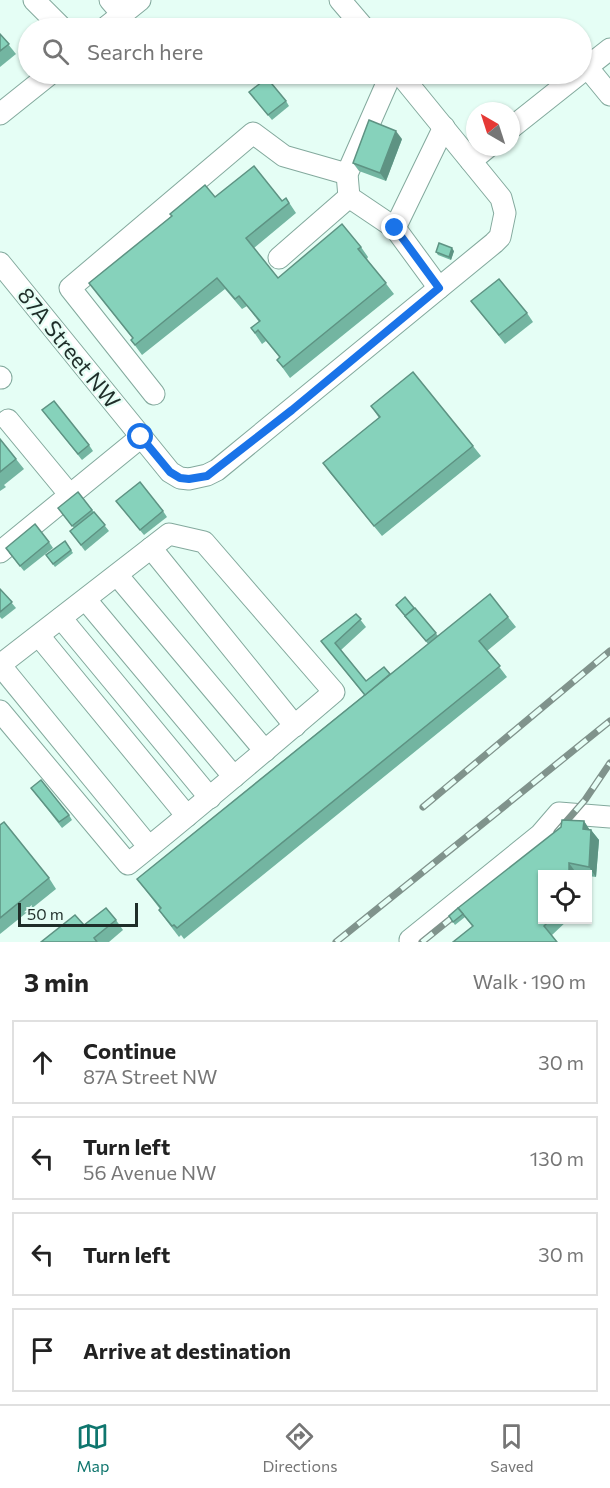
<!DOCTYPE html>
<meta charset="utf-8">
<style>
:root{--surface:#fff;--page:#f2f2f2;--text:#222;--muted:#767676;--line:#e0e0e0;--accent:#0f766e}
body{margin:0;font-family:Commissioner,sans-serif;background:var(--page);color:var(--text)}
.controls{position:absolute;right:18px;bottom:18px;display:grid;overflow:hidden;border-radius:0px;box-shadow:0 2px 4px #0004}
.controls button{width:54px;height:54px;display:grid;place-items:center;padding:0;border:0;border-bottom:2px solid var(--line);background:var(--surface);color:var(--text);font:30px sans-serif}
.compass{position:absolute;left:466px;top:102px;width:54px;height:54px;border-radius:50%;background:var(--surface);box-shadow:0 2px 4px #0004;rotate:321deg}
.scale{position:absolute;left:18px;bottom:15px;width:120px;box-sizing:border-box;padding-left:6px;border:3px solid #1f2e29;border-top:0;font-size:16px;line-height:21px;white-space:nowrap;color:#1f2e29;-webkit-text-stroke:4px #e5fef5;paint-order:stroke}
.stop{position:absolute;width:18px;height:18px;margin:-14px;border:4px solid #1a73e8;border-radius:50%;background:#fff}
.stop.end{background:#1a73e8;border-color:#fff;box-shadow:0 2px 6px #0008}
.list{margin:0;padding:0;list-style:none}
h2{display:flex;justify-content:space-between;align-items:center;height:78px;margin:0;padding:0 24px;font-size:26px}
h2 small{font-size:20px;font-weight:400;color:var(--muted)}
.list li{display:grid;grid-template-columns:39px 1fr auto;gap:18px;align-items:center;box-sizing:border-box;height:84px;margin:0 12px 12px;padding:0 12px;border:2px solid var(--line);border-radius:0px}
.list b{display:block;font-size:22px;white-space:nowrap}
.list p{margin:0;font-size:20px;white-space:nowrap;color:var(--muted)}
.list em{font-size:20px;font-style:normal;color:var(--muted)}
.icon{flex:none;width:33px;height:33px;fill:none;stroke:currentColor;stroke-width:2;stroke-linecap:round;stroke-linejoin:round}
.map{position:relative;flex:none;width:610px;height:942px;overflow:hidden}
.search{position:absolute;background:var(--surface);box-shadow:0 2px 4px #0004;left:18px;right:18px;top:18px;height:66px;display:flex;align-items:center;gap:15px;box-sizing:border-box;padding:0 21px;border-radius:33px;color:var(--muted);font-size:22px}
.sheet{height:462px;background:var(--surface)}
nav{display:flex;justify-content:space-around;align-items:center;box-sizing:border-box;height:84px;border-top:2px solid var(--line);background:var(--surface);font-size:16px;color:var(--muted)}
nav a{display:grid;justify-items:center;gap:3px}
nav .on{color:var(--accent)}
.map>svg:first-child{display:block}
.lines{fill:none;stroke-linecap:round;stroke-linejoin:round}
.minor-casing{stroke:#83a99d;stroke-width:23}
.minor{stroke:#fff;stroke-width:21}
.rail-casing{stroke:#80938c;stroke-width:7}
.rail{stroke:#e5fef5;stroke-width:4.5;stroke-dasharray:14;stroke-linecap:butt}
.wall{fill:#73b5a1}
.shaded-wall{fill:#5e9383}
.building{fill:#86d2bb;stroke:#5e9383;stroke-width:1.5}
.route{stroke:#1a73e8;stroke-width:8}
.labels{text-anchor:middle;stroke-width:4.5;stroke-linejoin:round;paint-order:stroke}
.street-label{font-size:22px;fill:#1f2e29;stroke:#e5fef5}
</style>
<div class="map">
<svg width="610" height="942" viewBox="0 0 610 942">
<rect width="100%" height="100%" fill="#e5fef5"/>
<g class="lines">
<g class="minor-casing">
<g id="minor">
<path d="M34,0L62,28"/>
<path d="M110,0L122,14"/>
<path d="M340,0L364,28"/>
<path d="M105,28L140,0"/>
<path d="M587,67L610,95"/>
<path d="M582,71L610,49"/>
<path d="M391,74L347,174L349,197L395,228L439,288"/>
<path d="M0,114L50,74"/>
<path d="M511,128L579,74"/>
<path d="M471,161L488,147"/>
<path d="M395,228L444,127"/>
<path d="M279,258L349,197"/>
<path d="M0,263L170,472L180,478L189,479L207,475L217,470L494,243L500,237L505,213L501,198L400,74"/>
<path d="M0,377L1,378"/>
<path d="M154,394L70,288L253,133L284,156L347,174"/>
<path d="M8,420L70,495"/>
<path d="M151,548L295,726"/>
<path d="M0,552L141,437"/>
<path d="M117,575L265,751"/>
<path d="M86,600L234,777"/>
<path d="M61,618L210,798"/>
<path d="M39,636L187,816"/>
<path d="M0,711L128,864C198,808 266,750 334,692L204,542L169,534L0,665L149,847"/>
<path d="M412,942L410,940L540,835L559,813L610,817"/>
</g>
</g>
<use href="#minor" class="minor"/>
<g class="rail-casing">
<g id="rail">
<path d="M423,807L610,651"/>
<path d="M557,832L585,800L610,763"/>
<path d="M336,942L610,721"/>
<path d="M422,942L464,908"/>
</g>
</g>
<use href="#rail" class="rail"/>
</g>
<g class="wall">
<path d="M0,34L16,54L0,67Z"/>
<path d="M253,97L286,101L289,106L272,120Z"/>
<path d="M402,139L386,181L359,171L353,163Z"/>
<path d="M215,197L282,201L286,198L296,213L254,248L278,278L361,247L368,257L367,259L394,294L290,378L277,360L280,358L266,341L262,344L251,328L259,322L247,306L242,309L225,289L142,355L131,340L133,339L89,283Z"/>
<path d="M454,251L451,260L438,255L436,252Z"/>
<path d="M471,301L527,313L533,322L505,344Z"/>
<path d="M371,406L473,446L481,456L382,536L330,473L323,463L379,418Z"/>
<path d="M42,410L89,445L93,451L82,460Z"/>
<path d="M0,439L24,469L4,485L6,487L0,491Z"/>
<path d="M78,492L109,531L85,551L70,531L74,528L62,514Z"/>
<path d="M120,506L163,511L167,517L144,535Z"/>
<path d="M65,541L73,553L55,567L46,555Z"/>
<path d="M49,542L53,548L24,571L9,553Z"/>
<path d="M0,589L16,608L2,619L0,617Z"/>
<path d="M396,605L414,608H415L438,636L508,617L516,627L487,651L507,677L184,939L181,935L179,937L166,920L159,910L160,909L137,879L364,695L321,641L356,614L366,627L341,650L366,681L390,674L428,644Z"/>
<path d="M35,793L69,815L72,820L62,828Z"/>
<path d="M584,821L589,829L591,830L599,840L596,877L588,876V874H543V920H568L552,935L472,926L465,917L455,925L451,919L561,827Z"/>
<path d="M0,825L49,878L56,889L0,934Z"/>
<path d="M116,920L123,930L109,942H41L84,925Z"/>
</g>
<g class="shaded-wall">
<path d="M396,131L402,139L386,181L380,173Z"/>
<path d="M452,248L454,251L451,260L449,257Z"/>
<path d="M584,821L591,832L583,829Z"/>
<path d="M591,830L599,840L596,877L589,867Z"/>
<path d="M569,863L577,874H570L569,873Z"/>
</g>
<g class="building">
<path d="M0,34L9,44L0,51Z"/>
<path d="M267,78L286,101L268,115L249,92Z"/>
<path d="M369,120L396,131L380,173L353,163Z"/>
<path d="M254,166L282,201L286,198L289,203L246,238L278,278L342,224L361,247L358,249L386,283L283,367L277,360L280,357L258,330L255,333L251,328L260,321L239,296L235,299L217,278L135,345L131,340L133,338L89,283L172,216L170,214L205,185L215,197Z"/>
<path d="M439,243L452,248L449,257L436,252Z"/>
<path d="M499,279L527,313L499,335L471,301Z"/>
<path d="M413,372L473,446L374,526L323,463L380,417L371,406Z"/>
<path d="M54,401L89,445L78,454L42,410Z"/>
<path d="M0,439L16,459L0,472Z"/>
<path d="M140,482L163,511L140,530L116,501Z"/>
<path d="M78,492L92,510L72,526L58,508Z"/>
<path d="M94,512L105,525L81,545L70,531Z"/>
<path d="M35,524L49,542L20,566L6,548Z"/>
<path d="M65,541L71,550L53,564L46,555Z"/>
<path d="M0,589L12,602L0,612Z"/>
<path d="M490,594L508,617L479,641L500,666L177,928L174,925L172,926L159,910L161,908L137,879Z"/>
<path d="M405,597L414,608L405,616L407,618L396,605Z"/>
<path d="M415,608L436,633L426,641L405,616Z"/>
<path d="M356,614L361,619L335,643L366,681L384,667L390,674L365,695L321,641Z"/>
<path d="M41,780L69,815L59,822L31,788Z"/>
<path d="M562,820L584,821L583,829L591,830L589,867L569,863V873L570,874H543V920H550L544,926L557,942H453L473,926L458,908L561,827Z"/>
<path d="M4,822L49,878L0,918V825Z"/>
<path d="M106,908L116,920L94,938L97,942H41L75,915L84,925Z"/>
<path d="M458,908L463,914L453,922L449,916Z"/>
</g>
<g class="lines">
<path class="route" d="M141,437L170,472L180,478L189,479L207,476L292,410L439,288L395,228"/>
</g>
<g class="labels">
<g class="street-label">
<text transform="translate(69 348) rotate(51)" y="8">87A Street NW</text>
</g>
</g>
</svg>
<div class="controls">
<button><svg class="icon" aria-label="locate" viewBox="0 0 24 24"><circle cx="12" cy="12" r="6"/><path d="M12 2v4M12 18v4M2 12h4M18 12h4"/></svg></button>
</div>
<svg class="compass" viewBox="-18 -18 36 36"><path d="M0-13l5 13h-10z" fill="#e53935"/><path d="M0 13l5-13h-10z" fill="#767676"/></svg>
<div class="scale">50 m</div>
<div class="stop" style="left:141px;top:437px"></div>
<div class="stop end" style="left:395px;top:228px"></div>
<div class="search"><svg class="icon" aria-label="search" viewBox="0 0 24 24"><circle cx="10" cy="10" r="6"/><path d="M15 15l6 6"/></svg>Search here</div>
</div>
<section class="sheet">
<h2>3 min<small>Walk · 190 m</small></h2>
<ul class="list">
<li><svg class="icon" aria-label="ahead" viewBox="0 0 24 24"><path d="M12 20V5M6 11l6-6 6 6"/></svg><div><b>Continue</b><p>87A Street NW</p></div><em>30 m</em></li>
<li><svg class="icon" aria-label="left" viewBox="0 0 24 24"><path d="M17 20v-9H6M10 6l-5 5 5 5"/></svg><div><b>Turn left</b><p>56 Avenue NW</p></div><em>130 m</em></li>
<li><svg class="icon" aria-label="left" viewBox="0 0 24 24"><path d="M17 20v-9H6M10 6l-5 5 5 5"/></svg><div><b>Turn left</b></div><em>30 m</em></li>
<li><svg class="icon" aria-label="arrive" viewBox="0 0 24 24"><path d="M6 21V4h12l-3 4 3 4H6"/></svg><div><b>Arrive at destination</b></div></li>
</ul>
</section>
<nav>
<a class="on"><svg class="icon" aria-label="map" viewBox="0 0 24 24"><path d="M3 6l6-2 6 2 6-2v14l-6 2-6-2-6 2zM9 4v14M15 6v14"/></svg>Map</a>
<a><svg class="icon" aria-label="directions" viewBox="0 0 24 24"><path d="M12 3l9 9-9 9-9-9zM9 14v-3h6M13 9l2 2-2 2"/></svg>Directions</a>
<a><svg class="icon" aria-label="saved" viewBox="0 0 24 24"><path d="M7 4h10v16l-5-4-5 4z"/></svg>Saved</a>
</nav>
